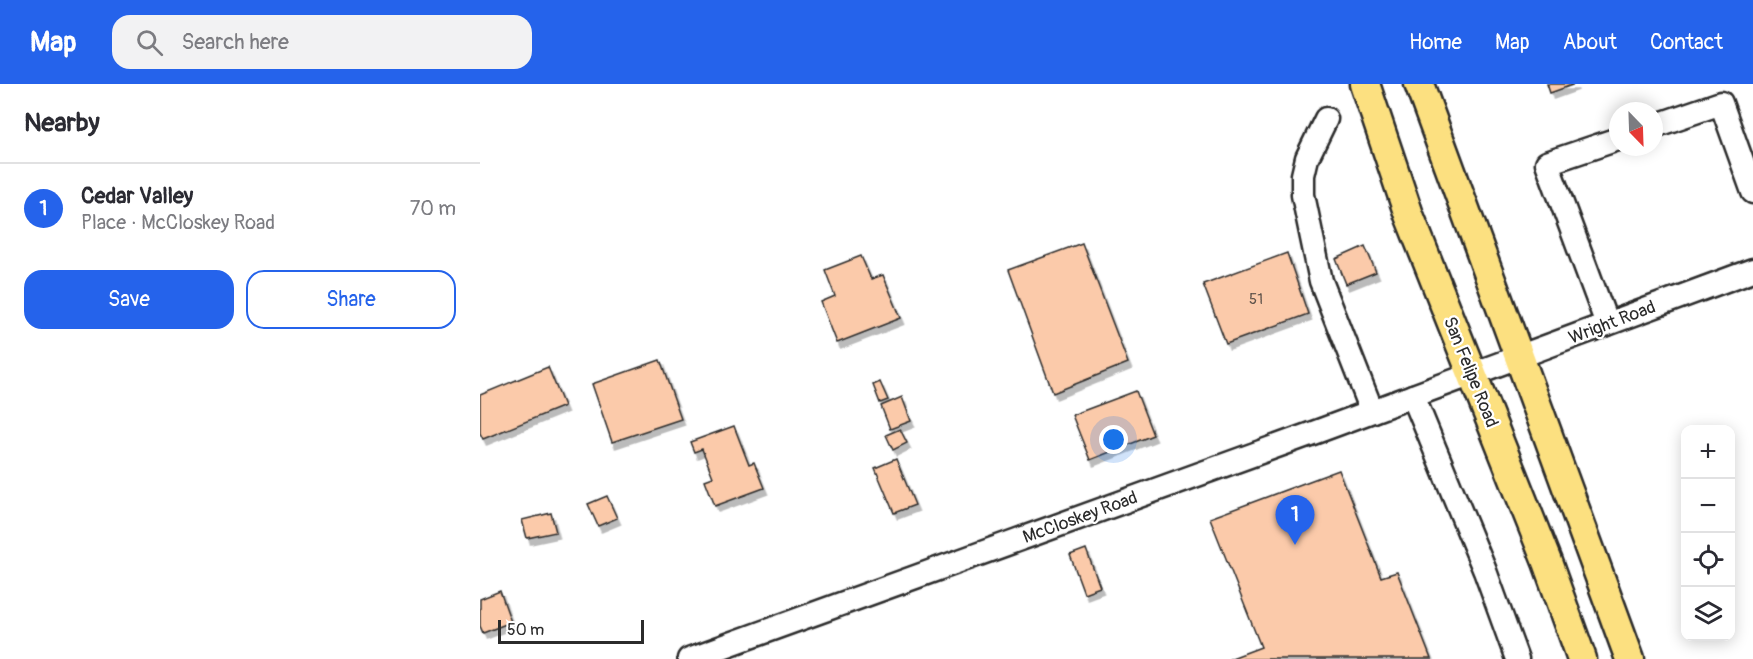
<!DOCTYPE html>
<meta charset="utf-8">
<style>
:root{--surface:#fff;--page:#f2f2f3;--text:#2b2b33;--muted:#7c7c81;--line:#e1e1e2;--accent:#2563eb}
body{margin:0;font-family:Pangolin,sans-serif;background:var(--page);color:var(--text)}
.controls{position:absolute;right:18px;bottom:18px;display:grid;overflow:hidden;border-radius:12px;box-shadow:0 3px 15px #0003}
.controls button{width:54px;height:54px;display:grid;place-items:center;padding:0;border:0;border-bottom:2px solid var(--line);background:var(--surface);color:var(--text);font:30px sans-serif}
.compass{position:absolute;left:1129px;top:18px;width:54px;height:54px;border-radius:50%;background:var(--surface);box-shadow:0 3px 15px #0003;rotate:157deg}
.scale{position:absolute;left:18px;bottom:15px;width:146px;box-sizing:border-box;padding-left:6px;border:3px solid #2b2b2b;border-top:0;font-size:16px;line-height:21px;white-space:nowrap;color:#2b2b2b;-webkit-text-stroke:4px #fff;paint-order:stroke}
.you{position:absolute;left:634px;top:356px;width:21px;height:21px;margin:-15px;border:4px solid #fff;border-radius:50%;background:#1a73e8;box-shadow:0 0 0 9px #1a73e833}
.badge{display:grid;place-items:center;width:39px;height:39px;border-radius:50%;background:var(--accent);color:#fff;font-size:20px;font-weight:700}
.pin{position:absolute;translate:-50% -50px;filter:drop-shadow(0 2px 3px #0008)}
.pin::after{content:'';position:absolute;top:32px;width:21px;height:18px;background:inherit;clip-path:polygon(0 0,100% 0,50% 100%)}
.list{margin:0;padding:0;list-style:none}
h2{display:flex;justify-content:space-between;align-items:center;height:78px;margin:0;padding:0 24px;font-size:26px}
h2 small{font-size:20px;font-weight:400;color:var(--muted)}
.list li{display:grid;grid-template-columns:39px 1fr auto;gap:18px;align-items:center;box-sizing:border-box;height:90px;padding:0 24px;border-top:2px solid var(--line)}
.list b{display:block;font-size:22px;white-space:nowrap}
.list p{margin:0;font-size:20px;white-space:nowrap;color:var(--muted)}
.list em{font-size:20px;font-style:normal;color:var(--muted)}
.actions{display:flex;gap:12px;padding:18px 24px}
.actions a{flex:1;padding:14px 0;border:2px solid var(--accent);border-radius:18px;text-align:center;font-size:21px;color:var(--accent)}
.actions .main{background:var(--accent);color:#fff}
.icon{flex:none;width:33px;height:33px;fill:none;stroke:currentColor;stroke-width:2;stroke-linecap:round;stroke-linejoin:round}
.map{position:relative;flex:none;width:1273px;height:575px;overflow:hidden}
header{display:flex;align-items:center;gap:36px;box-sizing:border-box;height:84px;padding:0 30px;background:var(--accent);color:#fff}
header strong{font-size:28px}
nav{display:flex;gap:33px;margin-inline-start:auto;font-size:21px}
.search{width:420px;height:54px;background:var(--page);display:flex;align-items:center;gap:15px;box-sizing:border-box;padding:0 21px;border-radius:18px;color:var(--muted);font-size:22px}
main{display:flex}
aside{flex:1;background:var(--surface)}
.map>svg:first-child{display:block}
.building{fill:#fbcaaa;stroke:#2b2b2b;stroke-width:1.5;filter:url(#shadow)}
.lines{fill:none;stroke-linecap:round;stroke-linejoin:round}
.minor-casing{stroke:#2b2b2b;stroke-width:27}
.major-casing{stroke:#2b2b2b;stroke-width:33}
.minor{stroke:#fff;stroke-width:22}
.major{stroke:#fce080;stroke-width:28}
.labels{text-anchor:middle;stroke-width:4.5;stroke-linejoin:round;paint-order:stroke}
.number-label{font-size:15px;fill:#5f534b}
.street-label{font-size:18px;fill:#2b2b2b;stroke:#fff}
</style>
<header>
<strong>Map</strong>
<div class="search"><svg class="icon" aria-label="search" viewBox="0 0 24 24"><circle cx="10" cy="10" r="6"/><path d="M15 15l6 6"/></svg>Search here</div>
<nav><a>Home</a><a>Map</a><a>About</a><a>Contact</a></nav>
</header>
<main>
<aside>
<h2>Nearby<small></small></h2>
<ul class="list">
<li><span class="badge">1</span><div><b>Cedar Valley</b><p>Place · McCloskey Road</p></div><em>70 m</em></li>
</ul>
<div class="actions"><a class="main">Save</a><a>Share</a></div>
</aside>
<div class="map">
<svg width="1273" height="575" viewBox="0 0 1273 575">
<defs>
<filter id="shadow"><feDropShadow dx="3.5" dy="6" stdDeviation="0" flood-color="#0004"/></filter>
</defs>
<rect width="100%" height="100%" fill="#fff"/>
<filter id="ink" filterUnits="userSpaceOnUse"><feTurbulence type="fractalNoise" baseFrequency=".0167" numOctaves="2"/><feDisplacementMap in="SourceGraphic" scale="12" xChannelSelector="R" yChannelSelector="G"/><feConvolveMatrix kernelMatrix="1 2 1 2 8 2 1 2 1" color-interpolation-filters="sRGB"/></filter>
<g filter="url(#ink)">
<g class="building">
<path d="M1067,0H1095L1070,9Z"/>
<path d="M602,159L648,279L573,309L528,186Z"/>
<path d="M885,162L896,188L866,200L856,175Z"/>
<path d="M807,169L828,230L746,260L723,200Z"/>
<path d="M381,172L391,195L403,191L421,234L357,259L341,218L355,212L345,186Z"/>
<path d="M180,276L201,335L132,358L112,300Z"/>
<path d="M68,283L84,322L3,355L0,349V311Z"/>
<path d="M400,298L408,316L400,319L393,301Z"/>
<path d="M656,307L673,351L610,376L592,331Z"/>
<path d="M422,313L431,337L410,345L401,322Z"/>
<path d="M254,342L269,381L274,379L284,404L235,422L225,396L233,393L222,365L214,368L210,358Z"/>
<path d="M420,345L427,359L413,366L406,351Z"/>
<path d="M416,375L435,421L414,429L395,384Z"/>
<path d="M859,386L901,493L917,488L951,575H749L781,563L730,434Z"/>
<path d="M127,412L137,434L118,442L108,420Z"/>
<path d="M71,429L76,448L47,454L42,436Z"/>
<path d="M606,465L620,503L604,509L590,471Z"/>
<path d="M20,507L31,538L3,549L0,542V515Z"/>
</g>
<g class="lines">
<g class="minor-casing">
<g id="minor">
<path d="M846,35L827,74L823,91V111L841,197L892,327"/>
<path d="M1174,42L1241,19L1273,108"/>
<path d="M1127,240L1067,79L1138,55"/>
<path d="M933,312L1005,487L1037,575"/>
<path d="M209,575L844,345L1273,186"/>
</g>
</g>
<g class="major-casing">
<g id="major">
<path d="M885,0L929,131L1067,478L1102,575"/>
<path d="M939,0L1150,575"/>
</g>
</g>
<use href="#minor" class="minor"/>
<use href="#major" class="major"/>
</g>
</g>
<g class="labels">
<g class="number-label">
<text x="776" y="220">51</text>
</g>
<g class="street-label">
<text transform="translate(1132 238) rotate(-21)" y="6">Wright Road</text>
<text transform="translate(991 288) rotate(68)" y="6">San Felipe Road</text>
<text transform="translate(600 433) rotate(-20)" y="6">McCloskey Road</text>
</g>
</g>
</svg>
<div class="controls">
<button>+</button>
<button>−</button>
<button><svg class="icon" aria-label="locate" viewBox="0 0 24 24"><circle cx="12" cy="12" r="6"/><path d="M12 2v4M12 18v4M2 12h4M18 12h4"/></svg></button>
<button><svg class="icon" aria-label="layers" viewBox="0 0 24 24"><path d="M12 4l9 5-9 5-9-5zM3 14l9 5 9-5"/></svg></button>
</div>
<svg class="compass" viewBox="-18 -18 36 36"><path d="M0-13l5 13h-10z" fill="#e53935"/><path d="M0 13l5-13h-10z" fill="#7c7c81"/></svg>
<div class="scale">50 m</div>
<div class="you"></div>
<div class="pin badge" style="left:815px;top:461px">1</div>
</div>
</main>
